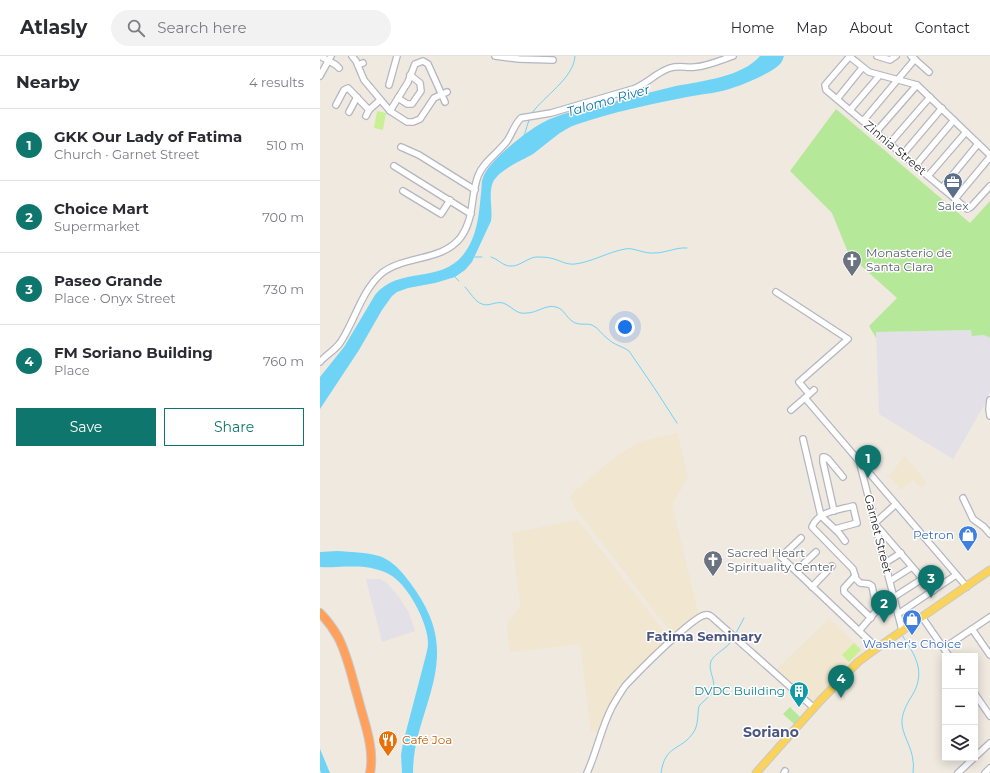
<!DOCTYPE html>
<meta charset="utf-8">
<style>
:root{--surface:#fff;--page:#f2f2f3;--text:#2b2b33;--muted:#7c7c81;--line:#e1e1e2;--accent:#0f766e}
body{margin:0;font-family:Montserrat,sans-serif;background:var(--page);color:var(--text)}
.controls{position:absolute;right:12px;bottom:12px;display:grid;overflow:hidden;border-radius:0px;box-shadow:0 2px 10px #0003}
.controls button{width:36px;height:36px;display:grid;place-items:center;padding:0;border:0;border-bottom:1px solid var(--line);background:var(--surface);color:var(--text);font:20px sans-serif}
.you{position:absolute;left:305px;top:271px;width:14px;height:14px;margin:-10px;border:3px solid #fff;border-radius:50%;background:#1a73e8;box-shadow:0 0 0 6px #1a73e833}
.badge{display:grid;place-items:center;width:26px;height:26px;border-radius:50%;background:var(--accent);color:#fff;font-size:13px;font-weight:700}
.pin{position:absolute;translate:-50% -33px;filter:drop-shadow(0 1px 2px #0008)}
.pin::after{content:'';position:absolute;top:21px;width:14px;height:12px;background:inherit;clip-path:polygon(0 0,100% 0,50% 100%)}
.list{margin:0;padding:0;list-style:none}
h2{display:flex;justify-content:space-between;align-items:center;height:52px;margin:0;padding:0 16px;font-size:17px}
h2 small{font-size:13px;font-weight:400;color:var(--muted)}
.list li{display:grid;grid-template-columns:26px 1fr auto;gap:12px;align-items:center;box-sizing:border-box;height:72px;padding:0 16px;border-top:1px solid var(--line)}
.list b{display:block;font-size:15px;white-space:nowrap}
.list p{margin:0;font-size:13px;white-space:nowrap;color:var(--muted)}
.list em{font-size:13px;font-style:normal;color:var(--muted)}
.actions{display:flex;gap:8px;padding:12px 16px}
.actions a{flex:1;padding:9px 0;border:1px solid var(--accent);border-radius:0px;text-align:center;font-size:14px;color:var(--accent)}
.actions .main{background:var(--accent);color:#fff}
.icon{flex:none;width:22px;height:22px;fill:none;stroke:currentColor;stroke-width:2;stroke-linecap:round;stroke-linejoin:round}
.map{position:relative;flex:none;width:670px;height:717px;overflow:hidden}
header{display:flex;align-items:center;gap:24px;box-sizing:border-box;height:56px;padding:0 20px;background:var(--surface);border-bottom:1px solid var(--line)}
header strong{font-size:19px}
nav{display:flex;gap:22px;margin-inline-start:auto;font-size:14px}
.search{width:280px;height:36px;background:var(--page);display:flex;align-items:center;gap:10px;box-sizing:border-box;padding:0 14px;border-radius:22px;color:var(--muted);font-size:15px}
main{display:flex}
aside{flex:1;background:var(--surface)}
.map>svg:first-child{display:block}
.industrial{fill:#e3e0e8}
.education{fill:#f1e6cf}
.green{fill:#b6e89a}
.pitch{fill:#caf096}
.water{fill:#6fd3f6}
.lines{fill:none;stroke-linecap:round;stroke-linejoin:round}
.stream{stroke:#6fd3f6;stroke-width:1}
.minor-casing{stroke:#b4b6c2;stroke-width:8}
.major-casing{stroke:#c9c9c9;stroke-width:9}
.highway-casing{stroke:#c9c9c9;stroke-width:10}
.minor{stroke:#fff;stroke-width:5.5}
.major{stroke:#f9d35c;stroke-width:7}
.highway{stroke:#ffa15c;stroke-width:8}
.labels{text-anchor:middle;stroke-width:3;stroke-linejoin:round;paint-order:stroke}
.street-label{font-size:12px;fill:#2e2e2e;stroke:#fff}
.service-label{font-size:12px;fill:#4e5e75;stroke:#fff}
.worship-label{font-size:12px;fill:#5b616d;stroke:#fff;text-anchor:start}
.shop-label{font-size:12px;fill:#366cbe;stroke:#fff;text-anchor:end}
.culture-label{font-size:12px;fill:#0d838f;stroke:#fff;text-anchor:end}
.food-label{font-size:12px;fill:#c56008;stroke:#fff;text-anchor:start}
.water-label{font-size:13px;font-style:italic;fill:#0673aa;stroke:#fff}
.neighbourhood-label{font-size:13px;font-weight:bold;fill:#4a5582;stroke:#fff}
.quarter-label{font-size:14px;font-weight:bold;fill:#4a5582;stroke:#fff}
</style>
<header>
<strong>Atlasly</strong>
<div class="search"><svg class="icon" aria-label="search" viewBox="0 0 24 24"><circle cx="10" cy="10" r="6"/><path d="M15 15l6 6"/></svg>Search here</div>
<nav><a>Home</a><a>Map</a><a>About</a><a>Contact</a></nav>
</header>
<main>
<aside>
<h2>Nearby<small>4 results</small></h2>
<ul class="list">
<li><span class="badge">1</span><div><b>GKK Our Lady of Fatima</b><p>Church · Garnet Street</p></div><em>510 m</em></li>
<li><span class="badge">2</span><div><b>Choice Mart</b><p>Supermarket</p></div><em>700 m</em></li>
<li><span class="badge">3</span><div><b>Paseo Grande</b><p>Place · Onyx Street</p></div><em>730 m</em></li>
<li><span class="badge">4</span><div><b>FM Soriano Building</b><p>Place</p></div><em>760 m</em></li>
</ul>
<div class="actions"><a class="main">Save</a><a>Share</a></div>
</aside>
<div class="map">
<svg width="670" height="717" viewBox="0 0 670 717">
<rect width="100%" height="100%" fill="#f0e9e0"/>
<g class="industrial">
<path d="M652,274V280L664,279L670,282V335L665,348L633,403L559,358L556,276Z"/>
<path d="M46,523H60L67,527L79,541L89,557L95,575L62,586Z"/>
</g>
<g class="education">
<path d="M357,377L368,422L352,448L378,557L353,579L253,449L250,441L253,437L267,425L294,402L311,391L322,385Z"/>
<path d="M585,400L607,427L601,432L593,424L581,434L569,420Z"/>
<path d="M258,464L350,583L301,628L278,676H271L260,588L190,596L187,567L200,551L192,477Z"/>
<path d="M509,563L544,595L524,613L493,647L457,613Z"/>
</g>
<g class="green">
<path d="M516,53L650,167L670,145V282L664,279L652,280L651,274L556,276V282L549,270L577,242L529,199L512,157L470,115Z"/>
<path d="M470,651L480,661L474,668L463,658Z"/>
</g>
<g class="pitch">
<path d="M57,55L66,57L63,74L54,72Z"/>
<path d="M534,587L541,594L529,606L522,599Z"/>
</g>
<g class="water">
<path d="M440,0H464C463,3 462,6 460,8C453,16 425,28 415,31C400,37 382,38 367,41C331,48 293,56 258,68C241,73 227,88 213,98C201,105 180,113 173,126C168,138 173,152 171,165L152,206L145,214L135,221L115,227L88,232L77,236L72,240L62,254L39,294L0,353V321L24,291L55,239C78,210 120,228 143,199C157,182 159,159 161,137C162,132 161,126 163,122C167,106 207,75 222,67C240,57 260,54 280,49C305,43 330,36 356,30C382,25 422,21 440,0Z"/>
<path d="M17,495C30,496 46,496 59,500C75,505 87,522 96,535C123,575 121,605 107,649C100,672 93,692 93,717H82L81,699L83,687L106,599C107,595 108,591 108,587C108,568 91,536 77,524C71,518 63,515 55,513C39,508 17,512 0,511V496Z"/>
<path d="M0,693L10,717H1L0,714Z"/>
</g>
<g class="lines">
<g class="stream">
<path d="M212,57C224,40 254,22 255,0"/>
<path d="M204,80L209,64"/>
<path d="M155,201H162"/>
<path d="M171,201C178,203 183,210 190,210C199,211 207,202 216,201C222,201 228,201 234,203C241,205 247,209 255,208C272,206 288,196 305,193C313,191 324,198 334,197C346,197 356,191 367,192"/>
<path d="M135,221L139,225"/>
<path d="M145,231C150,236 155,246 162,248C169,251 175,245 183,247C192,250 196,259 207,257C217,257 226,248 236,251C244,253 246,261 252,265C258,270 266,267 272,269C279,272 282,279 288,283C294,289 302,290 309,295L335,333L357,367"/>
<path d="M415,579L424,562"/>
<path d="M582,579C595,599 606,615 593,638C588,646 583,654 582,664C581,678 592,690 593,705C594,709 593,713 593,717"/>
<path d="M341,717C345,688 361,695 373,677C379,669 377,659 379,650C383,645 389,642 392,636C398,626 387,615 391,605C395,597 407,593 413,583"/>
</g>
<g class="minor-casing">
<g id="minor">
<path d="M0,0L16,9L19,12"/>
<path d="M32,0L36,5L44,24L70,55L87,66H93L100,63L114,42L127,36"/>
<path d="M175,0L199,3L233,4"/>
<path d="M529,0L549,16L597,29L670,99"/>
<path d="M530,0L505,29L506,34L647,153L651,151L670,130"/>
<path d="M557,0L570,4L576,0"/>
<path d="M591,0L609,16"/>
<path d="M38,9L43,7"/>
<path d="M0,20L11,0"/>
<path d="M69,29L77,0"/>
<path d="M78,42L87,48H92L101,35L100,27L90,19"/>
<path d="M517,43L542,12"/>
<path d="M16,49L24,34L28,32L49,54"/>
<path d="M530,54L559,20"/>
<path d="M70,55L88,26L95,8L103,5L108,8L125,46"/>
<path d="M29,56L37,41"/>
<path d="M46,60L49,54L60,44"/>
<path d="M543,65L595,3"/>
<path d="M556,76L597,29"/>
<path d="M570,87L610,41"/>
<path d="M81,91L99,99L155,134"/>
<path d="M583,98L622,52"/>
<path d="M596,109L634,64"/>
<path d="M74,110L151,158"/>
<path d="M608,120L646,76"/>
<path d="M622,132L658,88"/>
<path d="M83,135L121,158L130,144"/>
<path d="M635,143L670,101"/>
<path d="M456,236L528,283L479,326L489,338"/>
<path d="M0,306C6,299 14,295 20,287C35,265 41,235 62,217C85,199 122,206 141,181C155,161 150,141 158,120C163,106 178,97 187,85C192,78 194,69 201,62L231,57L313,33C327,28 335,17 350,12C359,9 366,12 375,11C388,10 401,4 413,0"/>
<path d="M485,342L647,531"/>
<path d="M670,344L669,353L670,360"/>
<path d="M471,354L494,334"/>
<path d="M483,383L501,460L519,477L525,485"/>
<path d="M540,408L582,574"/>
<path d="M643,442L653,463L664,471L670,478"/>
<path d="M514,455L503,406V401H505L508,403L523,421"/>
<path d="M555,467L576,448"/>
<path d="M557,470L613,535"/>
<path d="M515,473L537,467L533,450C519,454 498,455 492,471L533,513L536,523L540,527L549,528L552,530L557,554L539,575"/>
<path d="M481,482L461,501L557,592"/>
<path d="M565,507L581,497"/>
<path d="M476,515L496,496"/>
<path d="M535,520L524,532V536L551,562"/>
<path d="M570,525L592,511"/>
<path d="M492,531L512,510"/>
<path d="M574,541L602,523"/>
<path d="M578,558L636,519"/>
<path d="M602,561L629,600"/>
<path d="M652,573L670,599"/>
<path d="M624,592L670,561"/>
<path d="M655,638L670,660"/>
<path d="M655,701L670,687"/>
<path d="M267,717C277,695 281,672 292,651C296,644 300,637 305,630C316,618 372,561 385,559C388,558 391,560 393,562L494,652"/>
<path d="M464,717L465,715"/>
<path d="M638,717L654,702"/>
<path d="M665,717L670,712"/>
</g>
</g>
<g class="major-casing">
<path id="major" d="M436,717L500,645L538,606L557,592L670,514"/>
</g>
<g class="highway-casing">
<path id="highway" d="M0,557C7,564 13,572 18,581C28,600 32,622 38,642C44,666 55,692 50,717"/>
</g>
<use href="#minor" class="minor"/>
<use href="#major" class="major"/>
<use href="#highway" class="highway"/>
</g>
<defs>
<g id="office-pin" transform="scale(1)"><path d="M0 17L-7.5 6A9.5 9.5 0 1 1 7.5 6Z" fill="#5c6f8a" stroke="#fff"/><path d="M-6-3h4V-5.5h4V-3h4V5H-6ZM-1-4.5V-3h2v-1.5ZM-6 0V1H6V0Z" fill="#fff"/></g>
<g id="church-pin" transform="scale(1)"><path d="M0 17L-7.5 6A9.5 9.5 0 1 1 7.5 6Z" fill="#6b7280" stroke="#fff"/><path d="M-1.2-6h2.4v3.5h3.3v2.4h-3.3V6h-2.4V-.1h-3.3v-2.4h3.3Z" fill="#fff"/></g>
<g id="shop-pin" transform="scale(1)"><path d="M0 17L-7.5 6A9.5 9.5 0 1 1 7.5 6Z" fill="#3f7fe0" stroke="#fff"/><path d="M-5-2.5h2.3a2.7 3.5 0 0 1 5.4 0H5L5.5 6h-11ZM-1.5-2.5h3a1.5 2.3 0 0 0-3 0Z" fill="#fff"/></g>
<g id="building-pin" transform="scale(1)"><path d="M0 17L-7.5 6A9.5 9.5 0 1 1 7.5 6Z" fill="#0f9aa8" stroke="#fff"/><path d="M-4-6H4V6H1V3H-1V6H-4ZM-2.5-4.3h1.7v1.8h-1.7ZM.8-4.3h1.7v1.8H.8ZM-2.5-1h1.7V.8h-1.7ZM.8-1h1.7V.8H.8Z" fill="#fff"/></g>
<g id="restaurant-pin" transform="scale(1)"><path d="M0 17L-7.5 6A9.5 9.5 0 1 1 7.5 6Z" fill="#e8710a" stroke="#fff"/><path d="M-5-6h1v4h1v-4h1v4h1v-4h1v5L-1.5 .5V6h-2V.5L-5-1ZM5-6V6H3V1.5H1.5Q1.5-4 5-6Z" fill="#fff"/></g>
</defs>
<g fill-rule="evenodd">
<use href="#office-pin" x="633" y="126"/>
<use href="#church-pin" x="532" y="204"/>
<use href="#shop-pin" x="648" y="479"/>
<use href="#church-pin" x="393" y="504"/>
<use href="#shop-pin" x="592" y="563"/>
<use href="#building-pin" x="479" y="635"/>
<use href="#restaurant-pin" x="68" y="684"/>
</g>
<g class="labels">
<g class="street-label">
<text transform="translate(575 92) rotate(40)" y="4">Zinnia Street</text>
<text transform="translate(558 478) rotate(76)" y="4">Garnet Street</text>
</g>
<g class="service-label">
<text x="633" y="154">Salex</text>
</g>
<g class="worship-label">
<text x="546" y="201">Monasterio de<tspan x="546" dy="14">Santa Clara</tspan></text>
<text x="407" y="501">Sacred Heart<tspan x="407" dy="14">Spirituality Center</tspan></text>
</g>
<g class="shop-label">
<text x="634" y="483">Petron</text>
<text x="592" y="592" text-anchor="middle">Washer's Choice</text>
</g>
<g class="culture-label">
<text x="465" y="639">DVDC Building</text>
</g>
<g class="food-label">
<text x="82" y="688">Café Joa</text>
</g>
<g class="water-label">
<text transform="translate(288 44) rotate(-16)" y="5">Talomo River</text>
</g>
<g class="neighbourhood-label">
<text x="384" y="585">Fatima Seminary</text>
</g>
<g class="quarter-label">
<text x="451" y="681">Soriano</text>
</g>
</g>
</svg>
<div class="controls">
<button>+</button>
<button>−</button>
<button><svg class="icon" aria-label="layers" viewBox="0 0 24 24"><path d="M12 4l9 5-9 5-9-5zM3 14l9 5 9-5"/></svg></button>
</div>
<div class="you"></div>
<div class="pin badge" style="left:548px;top:422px">1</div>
<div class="pin badge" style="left:564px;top:567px">2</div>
<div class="pin badge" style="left:611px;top:542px">3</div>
<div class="pin badge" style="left:521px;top:642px">4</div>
</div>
</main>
